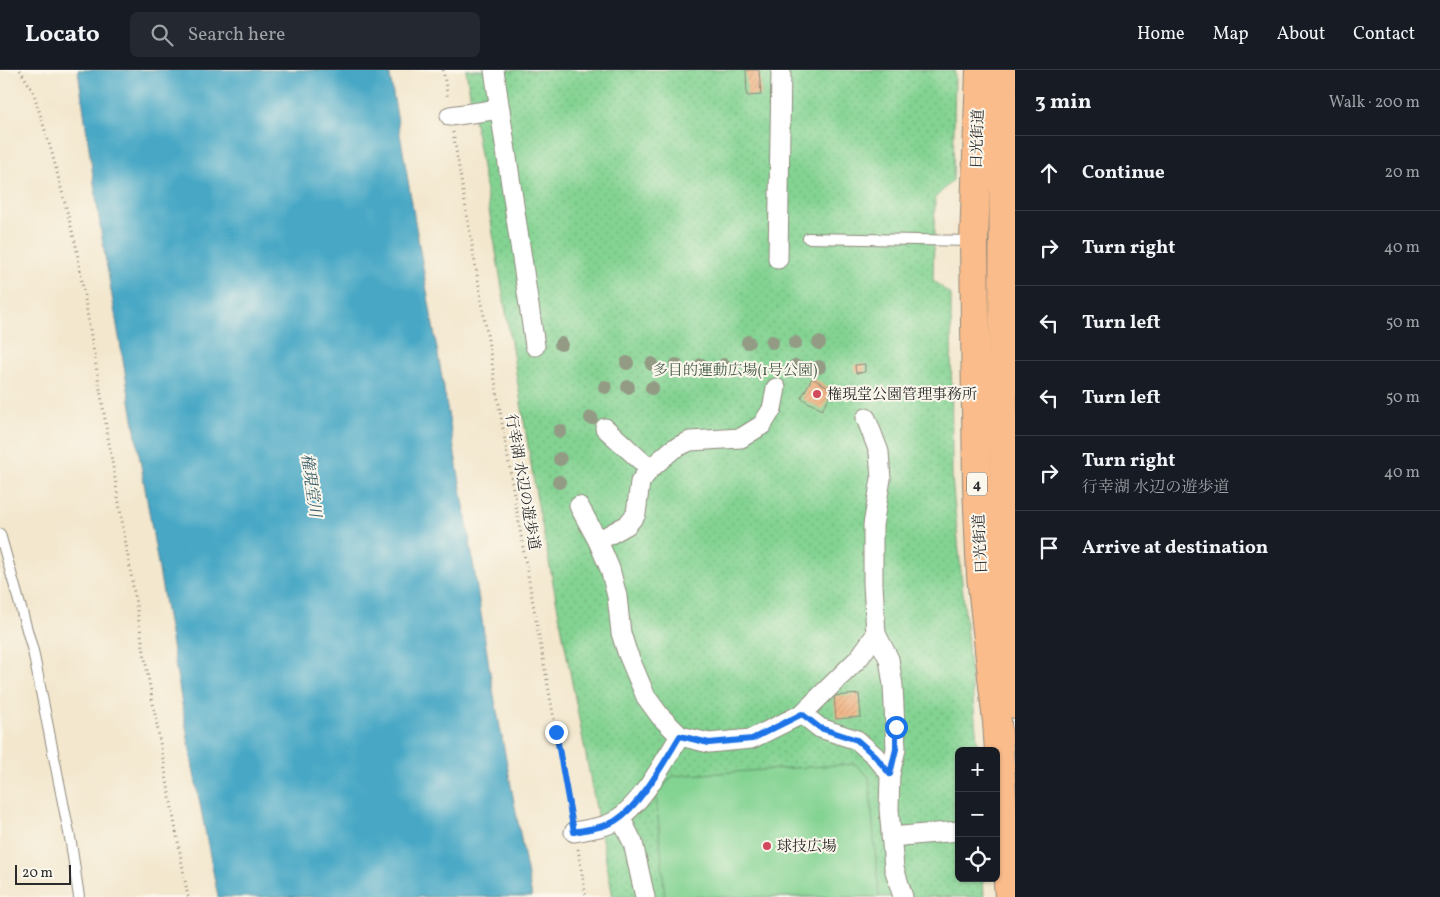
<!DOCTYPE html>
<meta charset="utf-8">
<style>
:root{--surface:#171b24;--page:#242831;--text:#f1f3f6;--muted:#9ea1a6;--line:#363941}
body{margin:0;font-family:Vollkorn,"Noto Serif JP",serif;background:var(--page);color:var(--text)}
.controls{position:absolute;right:15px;bottom:15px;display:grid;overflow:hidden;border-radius:8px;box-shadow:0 1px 4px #0004}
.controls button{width:45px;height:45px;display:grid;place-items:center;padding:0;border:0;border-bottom:1px solid var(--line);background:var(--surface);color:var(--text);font:25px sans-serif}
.scale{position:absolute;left:15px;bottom:12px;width:56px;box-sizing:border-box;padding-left:5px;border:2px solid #2b2b2b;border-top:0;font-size:14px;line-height:18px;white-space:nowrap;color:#2b2b2b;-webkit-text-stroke:4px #fbf7ec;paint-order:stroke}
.stop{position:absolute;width:15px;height:15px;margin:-11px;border:4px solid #1a73e8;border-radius:50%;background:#fff}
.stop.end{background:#1a73e8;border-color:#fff;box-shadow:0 1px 5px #0008}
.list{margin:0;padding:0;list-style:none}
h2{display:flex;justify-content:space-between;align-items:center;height:65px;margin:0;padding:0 20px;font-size:21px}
h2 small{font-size:16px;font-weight:400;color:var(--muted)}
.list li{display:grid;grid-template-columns:32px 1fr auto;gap:15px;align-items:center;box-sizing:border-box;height:75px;padding:0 20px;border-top:1px solid var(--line)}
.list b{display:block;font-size:19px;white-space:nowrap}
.list p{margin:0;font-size:16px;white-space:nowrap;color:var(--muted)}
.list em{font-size:16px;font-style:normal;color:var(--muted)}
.icon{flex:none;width:28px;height:28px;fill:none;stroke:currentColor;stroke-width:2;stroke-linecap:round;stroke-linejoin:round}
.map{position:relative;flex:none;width:1015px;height:827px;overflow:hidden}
header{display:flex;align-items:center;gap:30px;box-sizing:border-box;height:70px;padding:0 25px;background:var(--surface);border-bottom:1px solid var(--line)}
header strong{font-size:24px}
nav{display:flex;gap:28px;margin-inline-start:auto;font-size:18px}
.search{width:350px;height:45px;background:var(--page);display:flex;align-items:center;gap:12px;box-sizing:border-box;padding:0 18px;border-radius:8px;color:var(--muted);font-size:19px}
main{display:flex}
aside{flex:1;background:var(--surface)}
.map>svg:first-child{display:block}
.grass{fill:url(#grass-dots);stroke:#577f5e}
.pitch{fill:#83d392;stroke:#577f5e}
.water{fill:#46a7c5;stroke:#386978}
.building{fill:url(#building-hatch)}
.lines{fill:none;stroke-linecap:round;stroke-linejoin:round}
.lane-casing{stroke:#8f897c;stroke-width:12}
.street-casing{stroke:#8f897c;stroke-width:21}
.highway-casing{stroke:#8f897c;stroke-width:30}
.path{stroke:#8f897c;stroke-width:3;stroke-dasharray:1 4;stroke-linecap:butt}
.lane{stroke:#fff;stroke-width:10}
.street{stroke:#fff;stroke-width:19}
.highway{stroke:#fabc8b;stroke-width:28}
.tree{fill:#939b85}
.route{stroke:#1a73e8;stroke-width:6}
.poi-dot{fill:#d1495b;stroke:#fbf7ec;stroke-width:2}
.labels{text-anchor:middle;stroke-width:4;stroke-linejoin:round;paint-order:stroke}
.shield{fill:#fbf7ec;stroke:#696865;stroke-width:1}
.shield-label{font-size:14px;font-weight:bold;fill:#2b2b2b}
.street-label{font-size:15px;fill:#2b2b2b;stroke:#fbf7ec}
.park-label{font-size:15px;fill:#455d4a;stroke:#fbf7ec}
.poi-label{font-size:15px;fill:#2b2b2b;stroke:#fbf7ec;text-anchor:start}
.water-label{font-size:16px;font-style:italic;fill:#365d69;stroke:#fbf7ec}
</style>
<header>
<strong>Locato</strong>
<div class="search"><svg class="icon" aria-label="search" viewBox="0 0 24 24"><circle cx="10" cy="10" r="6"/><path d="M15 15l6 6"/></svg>Search here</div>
<nav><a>Home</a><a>Map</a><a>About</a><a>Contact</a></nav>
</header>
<main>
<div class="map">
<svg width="1015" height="827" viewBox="0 0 1015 827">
<defs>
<pattern id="grass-dots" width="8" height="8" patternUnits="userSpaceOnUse" patternTransform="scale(1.25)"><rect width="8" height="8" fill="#83d392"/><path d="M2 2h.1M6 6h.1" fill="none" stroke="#71b57e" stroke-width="1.8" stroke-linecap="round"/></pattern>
<pattern id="building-hatch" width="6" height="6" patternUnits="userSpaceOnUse" patternTransform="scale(1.25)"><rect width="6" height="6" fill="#f2ae7a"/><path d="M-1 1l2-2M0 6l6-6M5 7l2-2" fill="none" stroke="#c48e64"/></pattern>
</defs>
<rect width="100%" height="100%" fill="#fbf7ec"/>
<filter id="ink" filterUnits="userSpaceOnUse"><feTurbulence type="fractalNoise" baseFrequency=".02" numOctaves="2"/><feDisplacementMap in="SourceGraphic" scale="10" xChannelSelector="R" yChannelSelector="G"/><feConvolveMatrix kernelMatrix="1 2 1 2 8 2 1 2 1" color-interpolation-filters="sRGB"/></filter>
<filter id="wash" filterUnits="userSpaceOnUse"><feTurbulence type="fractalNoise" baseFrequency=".0096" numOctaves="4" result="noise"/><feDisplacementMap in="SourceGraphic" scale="20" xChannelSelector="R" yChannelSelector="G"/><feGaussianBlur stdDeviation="1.12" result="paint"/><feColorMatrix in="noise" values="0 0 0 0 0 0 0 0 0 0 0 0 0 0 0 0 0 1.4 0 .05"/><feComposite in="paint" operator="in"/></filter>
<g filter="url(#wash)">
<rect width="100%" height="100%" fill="#f3e7cd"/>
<path class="grass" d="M466,0H955L953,110L935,128L933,210L951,225L952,408L978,681H959V808H983L984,827H613L536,424Z"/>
<path class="pitch" d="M855,694L869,707L879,827H665L656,725L673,706Z"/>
<path class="water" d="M78,0H389L468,459L491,609L532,827H218L193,698L101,162Z"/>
<g id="blocks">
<g class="building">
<path d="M746,0H759L761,25L747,26Z"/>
<path d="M865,294V302L856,303L855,295Z"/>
<path d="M812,308L833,320L822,340L801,328Z"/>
<path d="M859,624L861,647L836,649L834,626Z"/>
</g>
</g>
</g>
<g filter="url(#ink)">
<use href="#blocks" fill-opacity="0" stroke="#8f897c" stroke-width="1"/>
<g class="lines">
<g class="lane-casing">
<g id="lane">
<path d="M808,168L972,171"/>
<path d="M0,464L33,581L71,773L79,827"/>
</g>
</g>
<g class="street-casing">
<g id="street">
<path d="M494,0L535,276"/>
<path d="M450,46L500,39"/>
<path d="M778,189L781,0"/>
<path d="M605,358L650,399"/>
<path d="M579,436L598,471L610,499L617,526L621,563L627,582L646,627L660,646L680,666L709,673L751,669L802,644L859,588L876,564L873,514V455L881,409L879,382L866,348"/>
<path d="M598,471L627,455L636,444L640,412L650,399L673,379L690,371L741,368L762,355L772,339L776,318"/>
<path d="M876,564L889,589L893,615L896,679L890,704L889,739L894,798L903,827"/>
<path d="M802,644L820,658L857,670L875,686L890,704"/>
<path d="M620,747L633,773L645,827"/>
<path d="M574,762C587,759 604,758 615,751C641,735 664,692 680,666"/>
<path d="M891,767L959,761"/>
</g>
</g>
<g class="highway-casing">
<g id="highway">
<path d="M980,0L974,171L977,416L981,506L997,652L1009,827"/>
<path d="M1004,0L1003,311L1006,504L1015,634"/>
</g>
</g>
<g class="path">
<path d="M20,0L33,21L52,83L76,176L147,600L188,827"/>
<path d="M443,0L448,29"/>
<path d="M453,62L525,489L571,743"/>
<path d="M578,779L586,827"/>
</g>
<use href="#lane" class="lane"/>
<use href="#street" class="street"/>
<use href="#highway" class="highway"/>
</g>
<g class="tree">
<circle cx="748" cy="272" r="7"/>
<circle cx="772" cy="272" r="7"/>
<circle cx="795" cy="273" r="7"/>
<circle cx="819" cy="273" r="7"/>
<circle cx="561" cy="274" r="7"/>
<circle cx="627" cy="293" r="7"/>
<circle cx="652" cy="294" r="7"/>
<circle cx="676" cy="295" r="7"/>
<circle cx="701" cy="295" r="7"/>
<circle cx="724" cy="295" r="7"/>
<circle cx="795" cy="296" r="7"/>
<circle cx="819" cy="297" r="7"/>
<circle cx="605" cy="317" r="7"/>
<circle cx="628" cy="317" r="7"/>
<circle cx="652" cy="318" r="7"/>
<circle cx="591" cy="348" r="7"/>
<circle cx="560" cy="361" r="7"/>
<circle cx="560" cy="389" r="7"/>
<circle cx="559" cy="412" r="7"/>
</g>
</g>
<g class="lines" filter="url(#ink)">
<path class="route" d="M556,662L574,762C587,759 604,758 615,751C641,735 664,692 680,666L709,673L752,669L802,644L820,658L857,670L875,686L890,704L896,679V657"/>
</g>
<g class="poi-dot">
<circle cx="817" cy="324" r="5"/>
<circle cx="767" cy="776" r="5"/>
</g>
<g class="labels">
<rect class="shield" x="967" y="402.5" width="20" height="23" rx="4"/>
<g class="shield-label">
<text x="977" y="419">4</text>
</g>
<g class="street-label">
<text transform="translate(977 69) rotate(-88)" y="5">日光街道</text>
<text transform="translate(523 412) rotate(80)" y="5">行幸湖 水辺の遊歩道</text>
<text transform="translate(980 474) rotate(-93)" y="5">日光街道</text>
</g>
<g class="park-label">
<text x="735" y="305">多目的運動広場(1号公園)</text>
</g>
<g class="poi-label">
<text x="827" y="329">権現堂公園管理事務所</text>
<text x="777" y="781">球技広場</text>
</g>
<g class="water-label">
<text transform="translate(312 415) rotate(82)" y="6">権現堂川</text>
</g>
</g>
</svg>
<div class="controls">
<button>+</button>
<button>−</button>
<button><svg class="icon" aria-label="locate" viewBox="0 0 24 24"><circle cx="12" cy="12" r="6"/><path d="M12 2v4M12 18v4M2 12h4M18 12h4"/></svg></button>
</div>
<div class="scale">20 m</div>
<div class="stop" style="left:896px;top:657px"></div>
<div class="stop end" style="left:556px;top:662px"></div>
</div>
<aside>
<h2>3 min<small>Walk · 200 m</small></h2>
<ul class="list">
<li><svg class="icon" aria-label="ahead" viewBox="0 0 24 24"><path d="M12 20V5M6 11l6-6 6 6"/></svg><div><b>Continue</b></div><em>20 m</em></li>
<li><svg class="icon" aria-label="right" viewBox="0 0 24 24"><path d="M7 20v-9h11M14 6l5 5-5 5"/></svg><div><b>Turn right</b></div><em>40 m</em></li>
<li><svg class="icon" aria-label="left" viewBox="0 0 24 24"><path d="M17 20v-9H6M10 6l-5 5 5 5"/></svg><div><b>Turn left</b></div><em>50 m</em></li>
<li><svg class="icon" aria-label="left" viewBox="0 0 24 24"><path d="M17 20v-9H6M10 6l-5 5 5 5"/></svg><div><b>Turn left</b></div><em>50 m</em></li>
<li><svg class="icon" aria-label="right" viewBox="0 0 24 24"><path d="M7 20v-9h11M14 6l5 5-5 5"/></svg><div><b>Turn right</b><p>行幸湖 水辺の遊歩道</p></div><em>40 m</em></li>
<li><svg class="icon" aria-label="arrive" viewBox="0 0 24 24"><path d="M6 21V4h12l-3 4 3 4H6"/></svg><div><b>Arrive at destination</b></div></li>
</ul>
</aside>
</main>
